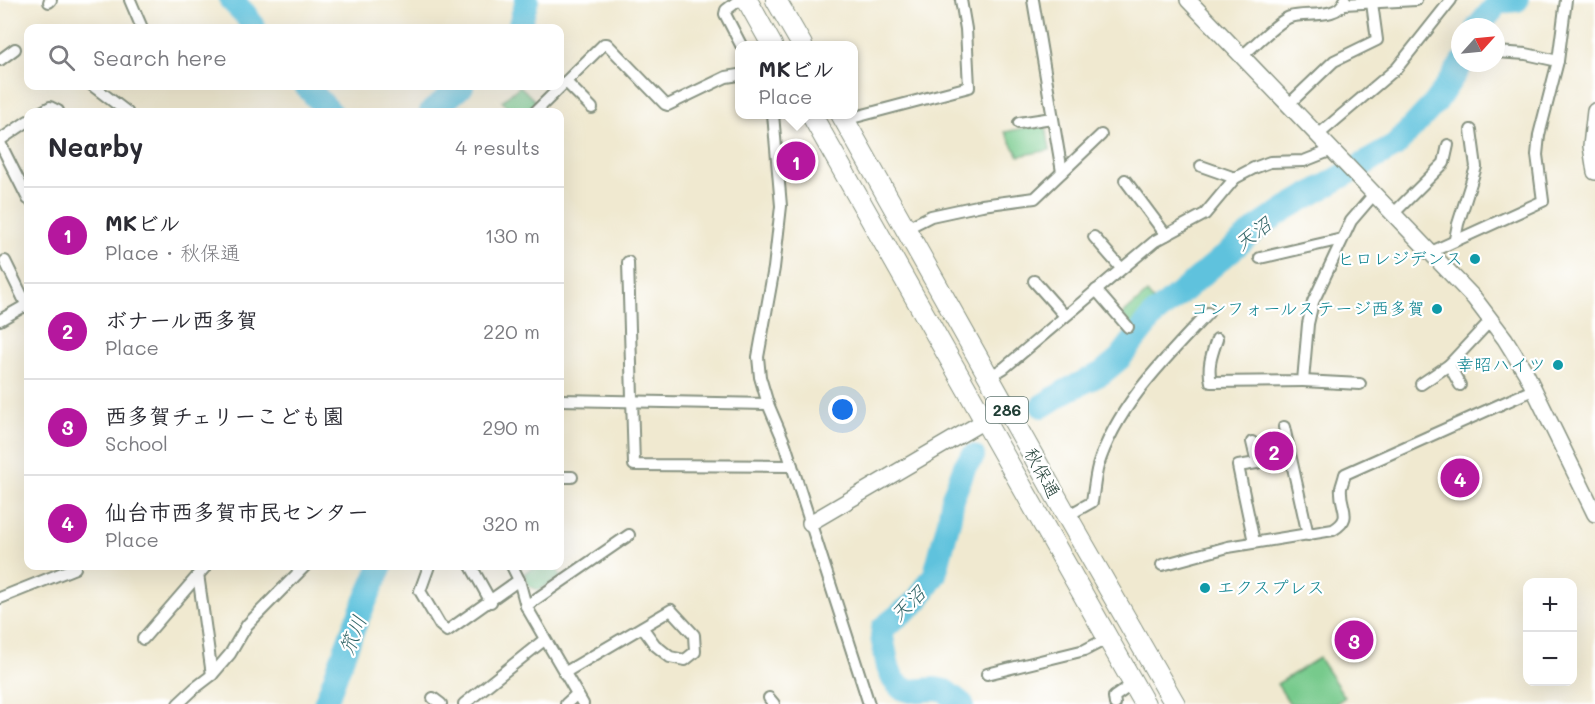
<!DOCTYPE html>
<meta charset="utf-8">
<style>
:root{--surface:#fff;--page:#f7f7f7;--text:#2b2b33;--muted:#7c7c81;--line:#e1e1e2;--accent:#b5179e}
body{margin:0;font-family:Mali,"Klee One",sans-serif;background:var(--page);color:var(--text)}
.controls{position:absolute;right:18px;bottom:18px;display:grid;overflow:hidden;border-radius:12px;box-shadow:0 6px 24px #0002}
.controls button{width:54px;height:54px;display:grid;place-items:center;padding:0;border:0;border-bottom:2px solid var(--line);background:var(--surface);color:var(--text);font:30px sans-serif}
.compass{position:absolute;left:1451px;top:18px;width:54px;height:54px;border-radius:50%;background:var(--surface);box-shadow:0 6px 24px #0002;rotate:63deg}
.you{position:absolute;left:843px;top:410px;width:21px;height:21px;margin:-15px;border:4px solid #fff;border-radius:50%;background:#1a73e8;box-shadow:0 0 0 9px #1a73e833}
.badge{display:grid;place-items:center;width:39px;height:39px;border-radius:50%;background:var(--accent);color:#fff;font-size:20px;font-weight:700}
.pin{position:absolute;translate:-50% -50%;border:3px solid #fff;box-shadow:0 2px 6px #0006}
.popup{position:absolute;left:735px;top:41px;width:123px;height:78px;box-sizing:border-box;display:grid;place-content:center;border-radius:12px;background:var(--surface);filter:drop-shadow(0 2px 4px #0005);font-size:20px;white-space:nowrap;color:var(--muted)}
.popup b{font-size:22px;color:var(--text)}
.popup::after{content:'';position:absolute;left:50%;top:100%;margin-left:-12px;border:12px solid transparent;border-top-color:var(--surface)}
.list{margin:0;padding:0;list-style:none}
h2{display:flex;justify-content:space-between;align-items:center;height:78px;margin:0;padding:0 24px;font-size:26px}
h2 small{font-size:20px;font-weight:400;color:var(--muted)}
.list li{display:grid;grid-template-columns:39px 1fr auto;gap:18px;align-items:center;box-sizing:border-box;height:96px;padding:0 24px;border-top:2px solid var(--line)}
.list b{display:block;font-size:22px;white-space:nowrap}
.list p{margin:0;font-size:20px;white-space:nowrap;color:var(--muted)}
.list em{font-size:20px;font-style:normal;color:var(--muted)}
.icon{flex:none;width:33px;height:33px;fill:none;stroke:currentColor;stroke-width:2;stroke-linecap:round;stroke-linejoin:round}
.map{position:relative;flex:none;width:1595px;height:704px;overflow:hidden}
.search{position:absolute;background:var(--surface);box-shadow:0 6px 24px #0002;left:24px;top:24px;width:540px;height:66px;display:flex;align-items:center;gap:15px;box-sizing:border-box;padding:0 21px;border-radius:12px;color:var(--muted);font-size:22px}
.panel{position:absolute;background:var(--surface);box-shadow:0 6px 24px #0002;left:24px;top:108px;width:540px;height:462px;border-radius:12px}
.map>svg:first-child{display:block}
.green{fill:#77ca8c;stroke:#4b8460;stroke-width:1.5}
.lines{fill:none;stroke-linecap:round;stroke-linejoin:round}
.river{stroke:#5fc2dd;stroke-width:24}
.street-casing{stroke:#889382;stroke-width:14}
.secondary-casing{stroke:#889382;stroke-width:18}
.highway-casing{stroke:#889382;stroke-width:22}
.street{stroke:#fff;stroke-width:10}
.secondary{stroke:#fff;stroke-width:15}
.highway{stroke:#fff;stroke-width:20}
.culture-dot{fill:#0f9aa8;stroke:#fff;stroke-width:2}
.labels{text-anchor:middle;stroke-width:4.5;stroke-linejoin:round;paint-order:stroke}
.shield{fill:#fff;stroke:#627771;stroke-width:1.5}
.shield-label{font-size:16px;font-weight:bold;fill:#1f3d34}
.culture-label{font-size:18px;fill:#0d838f;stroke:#fff;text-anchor:end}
.street-label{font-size:18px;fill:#1f3d34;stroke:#fff}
.water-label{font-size:20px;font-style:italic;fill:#326567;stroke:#fff}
</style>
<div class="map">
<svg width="1595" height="704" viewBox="0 0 1595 704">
<rect width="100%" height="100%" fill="#fff"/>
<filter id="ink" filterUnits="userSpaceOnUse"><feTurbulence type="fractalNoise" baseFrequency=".0167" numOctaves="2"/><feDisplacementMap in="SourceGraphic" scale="12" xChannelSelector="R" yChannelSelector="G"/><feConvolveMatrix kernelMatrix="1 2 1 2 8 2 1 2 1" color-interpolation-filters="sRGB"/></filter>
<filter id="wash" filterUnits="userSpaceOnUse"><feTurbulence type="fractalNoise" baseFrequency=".008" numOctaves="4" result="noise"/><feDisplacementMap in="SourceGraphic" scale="24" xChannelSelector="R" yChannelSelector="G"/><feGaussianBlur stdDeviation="1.35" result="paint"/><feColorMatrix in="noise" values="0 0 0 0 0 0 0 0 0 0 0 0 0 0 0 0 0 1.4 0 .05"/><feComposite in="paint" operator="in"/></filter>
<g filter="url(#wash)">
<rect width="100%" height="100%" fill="#f0e9d0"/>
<g class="green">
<path d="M520,86L537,103L528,112H519L516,109L512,112L502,101Z"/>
<path d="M1042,124L1046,127L1050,150L1019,156L1005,132Z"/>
<path d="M1147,293L1157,305L1133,327L1122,315Z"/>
<path d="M538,566H555L561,577L539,590L529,586L524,573Z"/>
<path d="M1319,658L1345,697L1335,704H1290L1277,684Z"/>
</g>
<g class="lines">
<g class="river">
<path d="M231,0L245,14L254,28"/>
<path d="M1478,27L1499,2L1517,0"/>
<path d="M519,28L527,0"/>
<path d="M306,86L330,112"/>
<path d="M431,112L462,86"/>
<path d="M1042,406L1066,391L1102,373L1120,358L1152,317L1260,226L1287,208L1395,146L1436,102L1462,63"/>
<path d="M325,704L354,627L381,566"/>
<path d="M962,704L945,691L935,689L911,691L901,688L893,679L888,667L882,637L883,628L917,601L935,574L949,521L953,497L965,466L973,456"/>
</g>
</g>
</g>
<g filter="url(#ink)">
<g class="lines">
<g class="street-casing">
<g id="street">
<path d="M130,0L142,28"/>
<path d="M739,0L726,10L725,14L741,45"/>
<path d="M1033,0L1062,172"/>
<path d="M49,2L51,0"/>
<path d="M1344,4L1416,0"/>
<path d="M1496,52L1526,54L1558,61"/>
<path d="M1242,56C1253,47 1278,21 1290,17C1306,12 1338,20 1345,0"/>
<path d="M0,60L15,49"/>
<path d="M566,82L592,108"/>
<path d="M93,86L127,112"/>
<path d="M1288,105L1334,61L1377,40L1372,3"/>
<path d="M41,112L50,107L58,111V112"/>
<path d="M535,112L604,44H607L665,104L668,105L726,77L739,75"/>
<path d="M773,114L781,206L774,268L758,357L760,377L768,404L785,444L869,704"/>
<path d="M844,120L969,87L966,29L961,0"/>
<path d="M1019,123L1052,118"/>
<path d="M1318,135L1397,68L1451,0"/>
<path d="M0,140L28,121"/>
<path d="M0,143L28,199"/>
<path d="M1201,166L1235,178"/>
<path d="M1125,180L1166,235"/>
<path d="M1394,213L1444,163L1448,145"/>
<path d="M905,229L931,216L982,205L1035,198L1101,135"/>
<path d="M1094,237L1121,268"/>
<path d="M1455,239L1458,224L1476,167L1471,130"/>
<path d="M1431,252L1543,201L1537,155L1539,135L1558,61L1566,0"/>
<path d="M1260,258L1342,239"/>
<path d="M5,261L28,308"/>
<path d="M628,262L634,465L792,466"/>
<path d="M1034,281L1065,316"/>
<path d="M1096,290L1128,327"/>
<path d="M0,320L28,304"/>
<path d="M1217,339C1212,354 1207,366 1211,382L1303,381L1308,324L1313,302L1351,221L1375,193"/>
<path d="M1449,365L1460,385"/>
<path d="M989,377L1004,368L1155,241L1205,214L1235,178L1254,168L1270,162L1304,161L1332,150"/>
<path d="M1303,381L1360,384"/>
<path d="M1421,384L1449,365L1491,320"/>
<path d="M560,400L768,404"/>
<path d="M1284,427L1308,535"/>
<path d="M1252,442L1257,463L1238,466L1254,542"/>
<path d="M560,477H572"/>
<path d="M1067,516L1092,502C1094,490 1095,477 1098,466C1117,405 1166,358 1208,313"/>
<path d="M1162,565L1228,547L1333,530C1355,517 1339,508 1341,488C1342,484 1344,479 1345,474L1535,389"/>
<path d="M429,566L420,591L440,625L447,631L519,580"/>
<path d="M471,566L491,602"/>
<path d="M512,566L519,580L526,606L583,704"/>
<path d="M198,574L212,675"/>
<path d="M0,598L75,568L74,566"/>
<path d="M526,606L629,535"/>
<path d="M143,639L206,566"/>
<path d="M564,673L671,610L694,635L695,652L685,660L670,657L655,645L642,627"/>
<path d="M987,674L1085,650L1108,638"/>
<path d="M433,698L441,704"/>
<path d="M769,698L774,704"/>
<path d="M178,704L195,688L212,675L230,654L247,625L305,566"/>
<path d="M464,704L544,640"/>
<path d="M566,704L577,694"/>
<path d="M1115,704L1114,697L1134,683"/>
</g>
</g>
<g class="secondary-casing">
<g id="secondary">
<path d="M1188,0L1474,298L1505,339L1526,373L1595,514"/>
<path d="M1595,111L1591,146L1595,172"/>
<path d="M810,523L984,421"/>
</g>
</g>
<g class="highway-casing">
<g id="highway">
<path d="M747,0L772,45"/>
<path d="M776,0L802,45"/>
<path d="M811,114L1145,704"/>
<path d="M841,114L1067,516L1175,704"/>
</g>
</g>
<use href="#street" class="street"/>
<use href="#secondary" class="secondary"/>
<use href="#highway" class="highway"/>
</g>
</g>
<g class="culture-dot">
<circle cx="1475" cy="259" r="6"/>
<circle cx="1437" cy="309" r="6"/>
<circle cx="1558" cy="365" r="6"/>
<circle cx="1205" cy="588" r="6"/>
</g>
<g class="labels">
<rect class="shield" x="986" y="397" width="42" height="26" rx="4.5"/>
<g class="shield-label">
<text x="1007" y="416">286</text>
</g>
<g class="culture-label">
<text x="1463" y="265">ヒロレジデンス</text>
<text x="1425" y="315">コンフォールステージ西多賀</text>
<text x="1546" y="371">幸昭ハイツ</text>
<text x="1217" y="594" text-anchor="start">エクスプレス</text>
</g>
<g class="street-label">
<text transform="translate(1042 473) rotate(61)" y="6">秋保通</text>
</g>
<g class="water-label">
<text transform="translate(1253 234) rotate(-37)" y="7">天沼</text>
<text transform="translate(908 604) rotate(-45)" y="7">天沼</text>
<text transform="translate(353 635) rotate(-68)" y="7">笊川</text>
</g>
</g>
</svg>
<div class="controls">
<button>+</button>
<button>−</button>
</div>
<svg class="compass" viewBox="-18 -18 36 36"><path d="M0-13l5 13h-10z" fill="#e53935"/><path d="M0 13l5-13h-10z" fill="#7c7c81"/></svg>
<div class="you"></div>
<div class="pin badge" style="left:796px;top:161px">1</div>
<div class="popup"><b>MKビル</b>Place</div>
<div class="pin badge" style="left:1274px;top:451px">2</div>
<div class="pin badge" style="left:1354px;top:640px">3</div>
<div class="pin badge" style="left:1460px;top:478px">4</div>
<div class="search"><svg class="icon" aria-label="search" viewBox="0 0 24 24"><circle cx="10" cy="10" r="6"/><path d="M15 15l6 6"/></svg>Search here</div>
<section class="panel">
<h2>Nearby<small>4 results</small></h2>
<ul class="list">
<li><span class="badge">1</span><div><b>MKビル</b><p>Place · 秋保通</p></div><em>130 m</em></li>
<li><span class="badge">2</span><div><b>ボナール西多賀</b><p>Place</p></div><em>220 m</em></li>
<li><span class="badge">3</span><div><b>西多賀チェリーこども園</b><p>School</p></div><em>290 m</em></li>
<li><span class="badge">4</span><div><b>仙台市西多賀市民センター</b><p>Place</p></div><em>320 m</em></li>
</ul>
</section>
</div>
